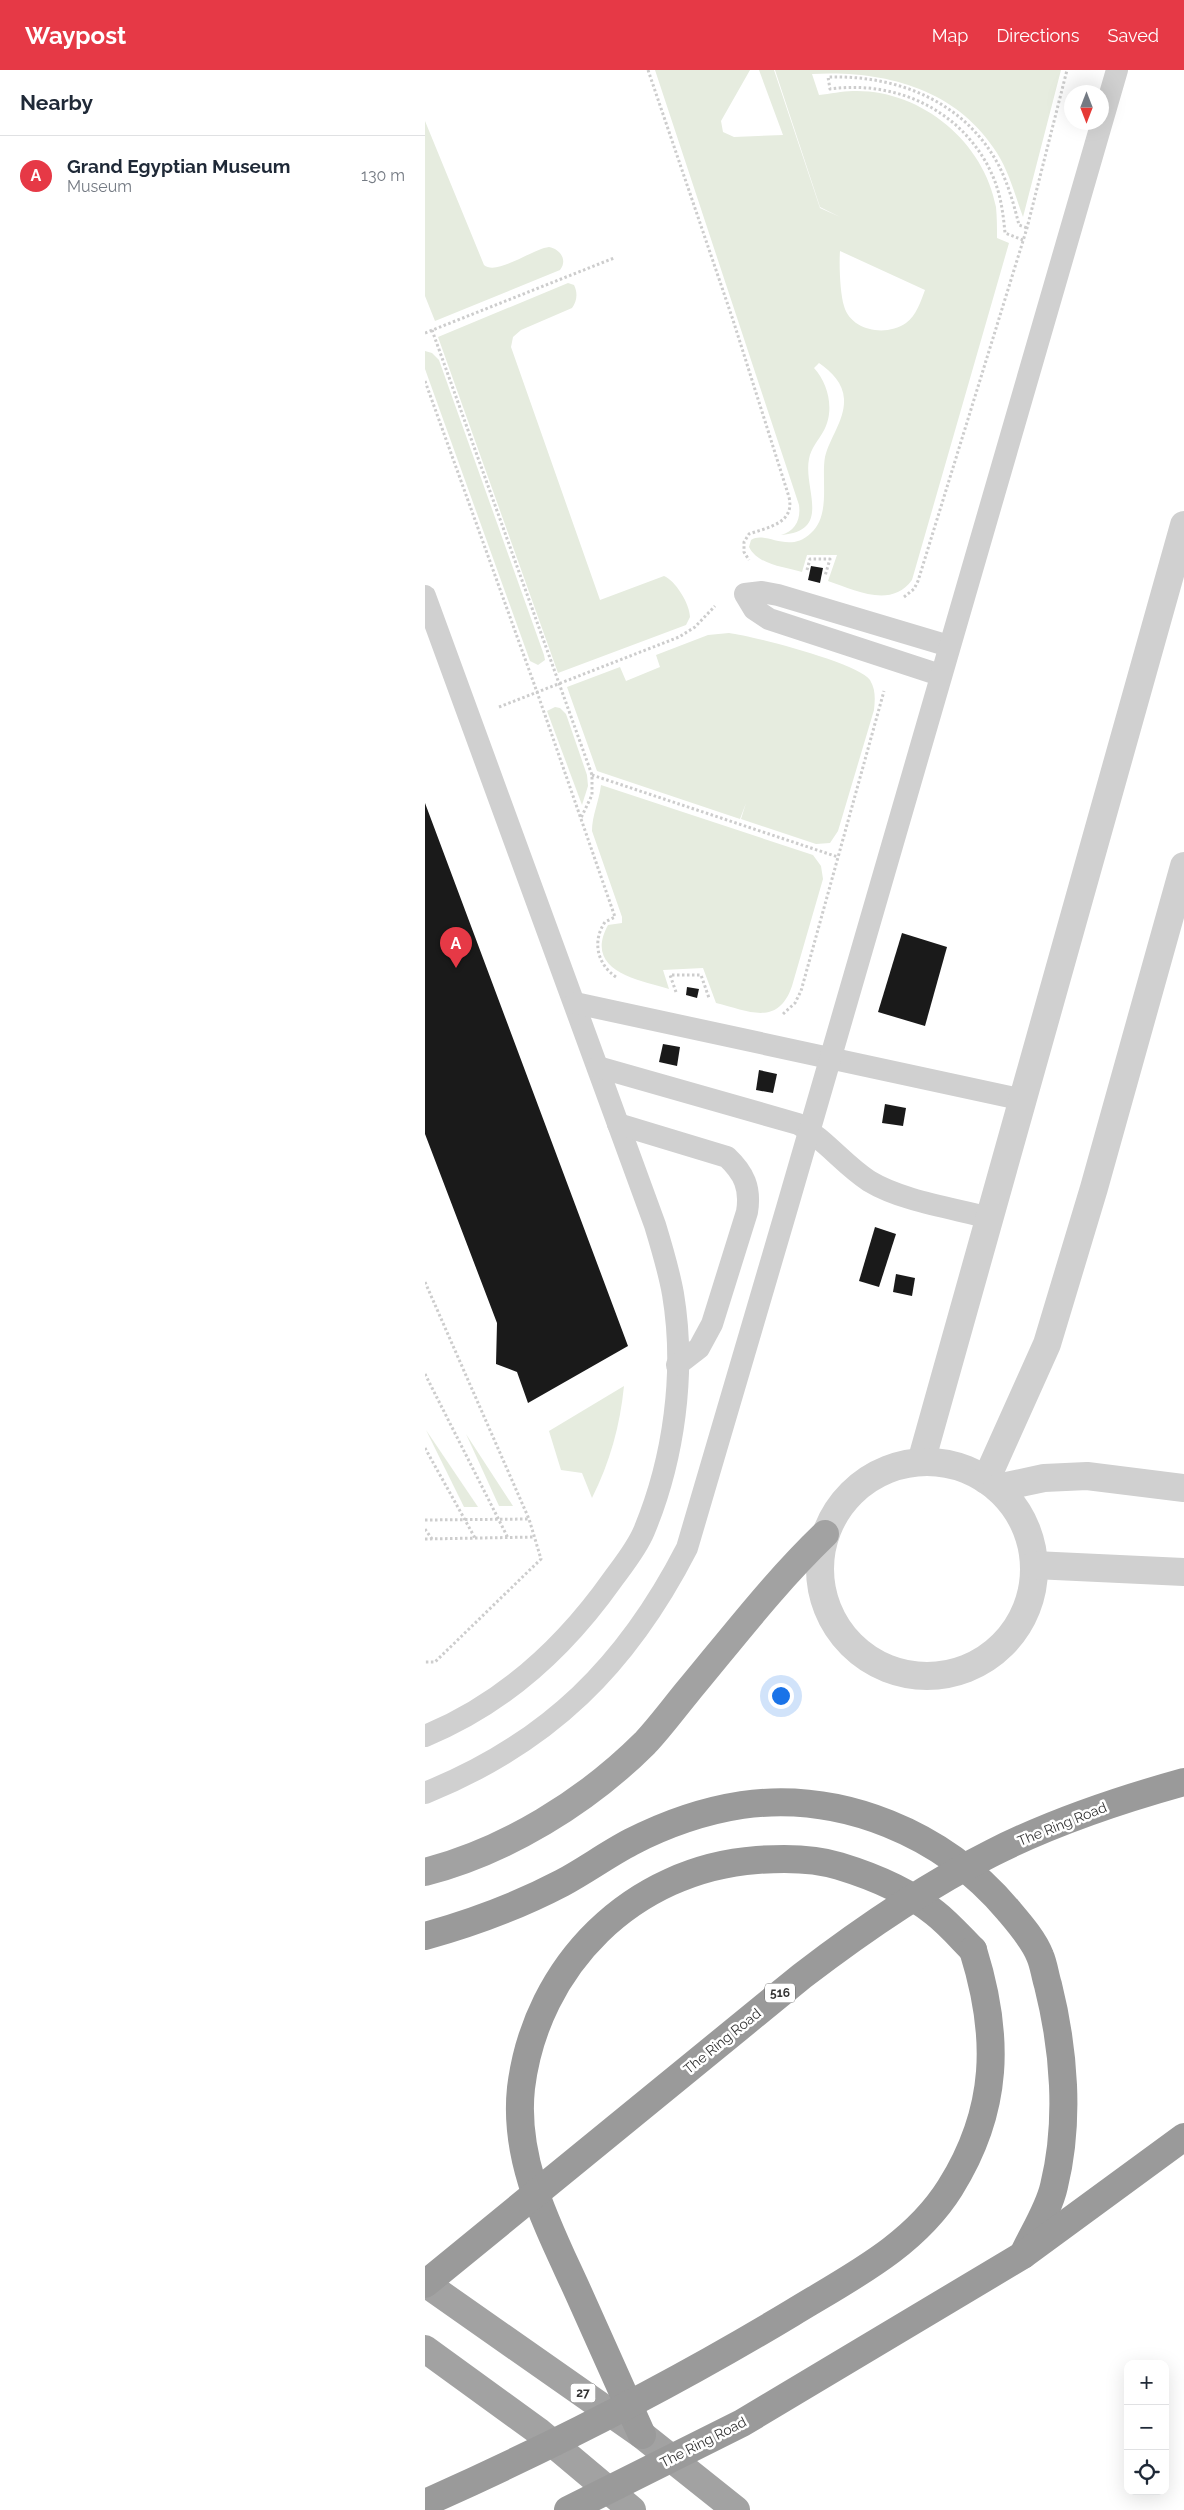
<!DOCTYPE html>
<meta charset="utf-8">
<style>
:root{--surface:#fff;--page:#f2f2f3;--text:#1f2937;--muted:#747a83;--line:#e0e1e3;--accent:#e63946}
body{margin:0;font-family:Raleway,sans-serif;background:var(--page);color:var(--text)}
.controls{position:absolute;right:15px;bottom:15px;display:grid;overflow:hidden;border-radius:10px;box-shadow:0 5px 20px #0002}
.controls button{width:45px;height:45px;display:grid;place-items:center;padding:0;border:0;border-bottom:1px solid var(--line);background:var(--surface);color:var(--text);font:25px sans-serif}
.compass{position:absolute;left:639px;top:15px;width:45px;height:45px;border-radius:50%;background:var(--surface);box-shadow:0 5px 20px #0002;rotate:180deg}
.you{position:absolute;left:355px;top:1625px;width:18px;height:18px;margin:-12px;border:4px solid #fff;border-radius:50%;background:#1a73e8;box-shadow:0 0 0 8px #1a73e833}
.badge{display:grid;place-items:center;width:32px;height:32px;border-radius:50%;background:var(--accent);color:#fff;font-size:16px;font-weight:700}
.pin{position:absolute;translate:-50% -41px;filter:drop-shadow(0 1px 2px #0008)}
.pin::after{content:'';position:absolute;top:26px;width:18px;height:15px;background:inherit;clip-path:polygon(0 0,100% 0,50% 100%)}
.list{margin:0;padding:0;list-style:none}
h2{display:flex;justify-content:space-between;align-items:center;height:65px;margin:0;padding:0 20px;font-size:21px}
h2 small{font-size:16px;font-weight:400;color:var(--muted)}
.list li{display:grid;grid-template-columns:32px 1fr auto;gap:15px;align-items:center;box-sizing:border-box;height:80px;padding:0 20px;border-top:1px solid var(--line)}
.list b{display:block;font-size:19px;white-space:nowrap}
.list p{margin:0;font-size:16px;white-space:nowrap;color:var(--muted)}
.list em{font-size:16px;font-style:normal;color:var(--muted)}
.icon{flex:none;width:28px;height:28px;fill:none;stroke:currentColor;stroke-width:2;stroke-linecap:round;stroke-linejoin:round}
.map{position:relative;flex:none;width:759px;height:2440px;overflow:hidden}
header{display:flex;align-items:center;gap:30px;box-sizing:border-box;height:70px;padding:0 25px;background:var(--accent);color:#fff}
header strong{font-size:24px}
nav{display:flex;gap:28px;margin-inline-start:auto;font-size:18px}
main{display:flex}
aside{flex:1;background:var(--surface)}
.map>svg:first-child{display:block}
.green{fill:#e6ecdf;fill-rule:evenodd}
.building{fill:#1a1a1a}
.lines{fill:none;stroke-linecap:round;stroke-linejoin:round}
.path{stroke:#cdcdcd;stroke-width:3;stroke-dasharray:2.5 2.5;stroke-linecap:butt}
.service{stroke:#d0d0d0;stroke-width:22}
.tertiary{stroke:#d0d0d0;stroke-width:28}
.trunk{stroke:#a2a2a2;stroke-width:28}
.motorway{stroke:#9a9a9a;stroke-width:28}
.motorway-bridge{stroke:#9a9a9a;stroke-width:28}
.labels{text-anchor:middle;stroke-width:5;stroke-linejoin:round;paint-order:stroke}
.shield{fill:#fff;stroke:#707070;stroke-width:1}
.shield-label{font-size:12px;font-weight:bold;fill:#333}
.street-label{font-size:14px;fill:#333;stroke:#fff}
</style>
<header>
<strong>Waypost</strong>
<nav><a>Map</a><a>Directions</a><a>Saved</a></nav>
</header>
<main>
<aside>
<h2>Nearby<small></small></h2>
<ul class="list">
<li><span class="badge">A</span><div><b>Grand Egyptian Museum</b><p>Museum</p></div><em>130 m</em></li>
</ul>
</aside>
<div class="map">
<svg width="759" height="2440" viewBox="0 0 759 2440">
<rect width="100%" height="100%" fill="#fff"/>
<g class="green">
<path d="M230,0H325L296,51L298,62L309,67L358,65L334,0H349L395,138L415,147L395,137L350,0H636L598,147C590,125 584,102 572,83C532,19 460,0 387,4L394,25C405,24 417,21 428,21C495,19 559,71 571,137C572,147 572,158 572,168L584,173L487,510C466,539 430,520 403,511L412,485H382L377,502C360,497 333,495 324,477L326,470C341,460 363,485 386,463C406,445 396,410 400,387C405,367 420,350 419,329C418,313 407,302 394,293L389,298C404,314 410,342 398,362C393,371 386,378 384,389C378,419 408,461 356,465C370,461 376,450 374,435ZM415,181L500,220C496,231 491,246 481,253C461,267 426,261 419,236C415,223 414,194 415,181Z"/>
<path d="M0,51L59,195C72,206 107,179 124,177C135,179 143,190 135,200L10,251L0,226Z"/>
<path d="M143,213L149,215C153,223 152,231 147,238L96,260L88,267L86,277L175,530L239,506C250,510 265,534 265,547L261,555L133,603L13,267Z"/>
<path d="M0,281L7,283L14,290L119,585L120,590L113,595L105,591L0,299Z"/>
<path d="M304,563C328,566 433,593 445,610C451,620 450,630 449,640L413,761L405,773L391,774L316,749L321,733L315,749L172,701L142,617L195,597L201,611L235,597L231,585L283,565Z"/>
<path d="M130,637L135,638L141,644L162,705L163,716L157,735L122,641Z"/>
<path d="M176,715L388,785L396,796L398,809L367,916C353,957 324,941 291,933L278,898L238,900L244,919C213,910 158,901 183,855L197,853V847L167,761C167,745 174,732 176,715Z"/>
<path d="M199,1316C195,1356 185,1392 167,1428L157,1403L136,1400L124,1361Z"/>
<path d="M1,1360L53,1437H39Z"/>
<path d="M41,1364L88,1436H74Z"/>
</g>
<g class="building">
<path d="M386,496L398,498L395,513L383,510Z"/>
<path d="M0,733L203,1276L103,1333L92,1302L71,1294L72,1253L0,1064Z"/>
<path d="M477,863L522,877L500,956L453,942Z"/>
<path d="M262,917L274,919L272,928L261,925Z"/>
<path d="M238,974L255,977L252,996L234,992Z"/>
<path d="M334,1000L352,1004L348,1023L331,1020Z"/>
<path d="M460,1034L481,1038L478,1056L457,1053Z"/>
<path d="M450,1157L471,1164L454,1217L434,1211Z"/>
<path d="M471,1204L490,1208L487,1226L468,1222Z"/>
</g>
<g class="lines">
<g class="path">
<path d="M223,0L308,250L364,427C370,453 344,457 324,464L319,472V482L324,490"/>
<path d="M598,170L580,163C578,141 575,120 565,100C535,39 470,10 405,19L403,7C472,5 539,31 573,94C583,113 589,135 594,155L602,158"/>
<path d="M7,260L167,705V725L156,748"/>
<path d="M0,263L189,188"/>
<path d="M0,311L112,622L190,847L180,852C167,871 172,894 191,907"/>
<path d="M382,500L385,489H405L400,506"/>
<path d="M479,527L489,519L493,511L602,158L642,0"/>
<path d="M74,637L254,567L270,557L290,536"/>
<path d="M167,705L413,787"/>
<path d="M251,922L245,905H276L284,928"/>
<path d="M358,944L370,933L376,921L459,621"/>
<path d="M0,1212L104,1449L116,1489L10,1592H0"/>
<path d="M0,1304L83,1468"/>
<path d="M0,1378L50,1468"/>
<path d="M0,1450L104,1449"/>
<path d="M0,1459L7,1469"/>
<path d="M0,1469L110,1467"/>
</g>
<g class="service">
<path d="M0,526L230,1155C237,1178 244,1201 248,1224C261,1302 249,1389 219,1461C212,1478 199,1494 188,1509C140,1577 78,1634 0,1666"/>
<path d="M515,605L344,549L329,539L320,524L337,522L353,525L524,576"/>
<path d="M150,933L599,1030"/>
<path d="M173,997L373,1054C400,1069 418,1094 444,1111C477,1131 527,1138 565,1148"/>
<path d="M193,1054L302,1087C319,1103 326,1118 322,1142L287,1254L274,1278L252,1295"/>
<path d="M0,1723C124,1673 202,1595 262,1478C408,986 548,492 692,0"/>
</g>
<g class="tertiary">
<path d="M496,1392L759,455"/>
<circle cx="502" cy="1499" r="107"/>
<path d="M561,1410L622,1274L669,1118L759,796"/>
<path d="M572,1418L619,1408L662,1406L759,1418"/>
<path d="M609,1495L759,1502"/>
</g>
<g class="trunk">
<path d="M0,1802C81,1781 161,1732 220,1673C235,1657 249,1638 263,1621C308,1567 350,1512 400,1464"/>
<path d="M0,2213L217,2365L311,2440"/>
<path d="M0,2279L113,2361L207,2440"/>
</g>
<g class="motorway">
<path d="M0,1866C47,1853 93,1836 137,1813C161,1800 183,1784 206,1772C241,1754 278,1741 317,1735C417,1721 519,1764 583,1840C594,1853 609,1870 615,1886C619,1895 620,1906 623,1915C639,1979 645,2051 629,2116C624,2139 608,2163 598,2185"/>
<path d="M217,2365C196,2317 174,2270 153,2222C124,2158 88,2092 96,2018C111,1895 208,1799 332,1790C358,1788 389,1788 414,1796C447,1806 483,1821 510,1843C524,1854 536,1868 548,1880"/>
</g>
<g class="motorway-bridge">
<path d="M0,2214L377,1906C437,1860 499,1817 567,1783C628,1752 694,1730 759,1712"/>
<path d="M0,2433C126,2377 249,2314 367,2243C424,2208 488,2177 525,2118C574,2040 575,1966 548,1880"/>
<path d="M143,2440L317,2353L598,2185L759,2067"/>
</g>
</g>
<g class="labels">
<g class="shield">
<rect x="340" y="1913.5" width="30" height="19" rx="4"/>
<rect x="145.5" y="2313.5" width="25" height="19" rx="4"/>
</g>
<g class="shield-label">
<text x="355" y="1927">516</text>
<text x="158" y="2327">27</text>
</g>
<g class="street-label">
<text transform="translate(637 1754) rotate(-22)" y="5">The Ring Road</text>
<text transform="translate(297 1971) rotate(-39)" y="5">The Ring Road</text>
<text transform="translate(278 2372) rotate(-27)" y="5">The Ring Road</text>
</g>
</g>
</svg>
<div class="controls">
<button>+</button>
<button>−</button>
<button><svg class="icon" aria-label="locate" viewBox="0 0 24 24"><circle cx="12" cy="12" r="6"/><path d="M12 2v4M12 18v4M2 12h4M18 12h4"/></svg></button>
</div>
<svg class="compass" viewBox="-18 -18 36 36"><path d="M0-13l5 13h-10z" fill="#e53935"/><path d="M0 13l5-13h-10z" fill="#747a83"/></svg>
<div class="you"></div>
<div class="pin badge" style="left:31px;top:898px">A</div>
</div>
</main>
